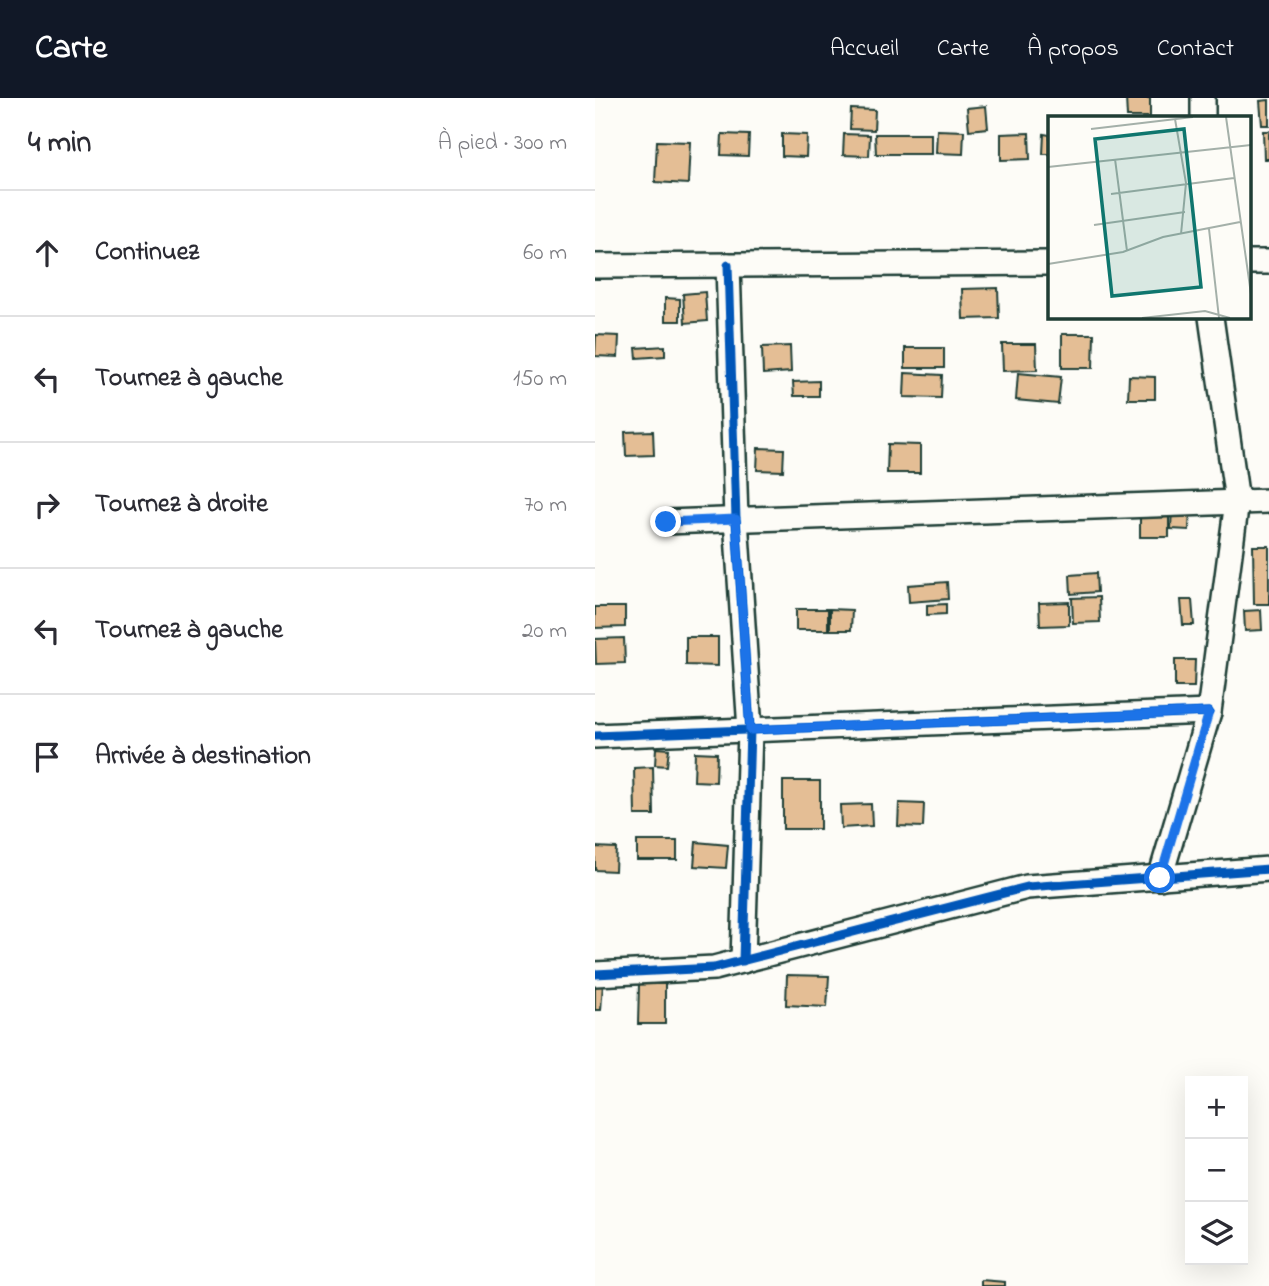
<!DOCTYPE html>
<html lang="fr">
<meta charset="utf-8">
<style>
:root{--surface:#fff;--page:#f2f2f3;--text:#2b2b33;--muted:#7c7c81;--line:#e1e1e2;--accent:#111827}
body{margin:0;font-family:"Indie Flower",sans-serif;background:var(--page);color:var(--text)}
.controls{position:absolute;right:21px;bottom:21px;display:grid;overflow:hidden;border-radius:0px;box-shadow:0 7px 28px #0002}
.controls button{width:63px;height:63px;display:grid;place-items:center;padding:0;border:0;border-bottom:2px solid var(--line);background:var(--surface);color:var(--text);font:35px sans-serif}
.stop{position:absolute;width:21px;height:21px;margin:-16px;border:5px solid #1a73e8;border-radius:50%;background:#fff}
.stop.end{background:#1a73e8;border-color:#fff;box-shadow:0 2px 7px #0008}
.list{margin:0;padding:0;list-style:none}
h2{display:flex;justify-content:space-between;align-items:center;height:91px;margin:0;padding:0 28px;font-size:30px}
h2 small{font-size:23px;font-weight:400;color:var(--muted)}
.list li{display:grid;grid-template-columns:46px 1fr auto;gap:21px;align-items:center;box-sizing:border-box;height:126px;padding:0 28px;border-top:2px solid var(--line)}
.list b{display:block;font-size:26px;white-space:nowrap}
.list em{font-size:23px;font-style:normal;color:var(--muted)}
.icon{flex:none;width:38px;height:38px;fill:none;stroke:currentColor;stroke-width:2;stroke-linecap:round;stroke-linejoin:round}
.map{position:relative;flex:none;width:674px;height:1188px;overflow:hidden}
header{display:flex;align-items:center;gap:42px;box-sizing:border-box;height:98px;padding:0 35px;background:var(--accent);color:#fff}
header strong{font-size:33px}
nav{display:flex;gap:38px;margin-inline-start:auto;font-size:24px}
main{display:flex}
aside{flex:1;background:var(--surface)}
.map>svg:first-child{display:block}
.building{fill:#e4be95;stroke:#1f3d34;stroke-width:2}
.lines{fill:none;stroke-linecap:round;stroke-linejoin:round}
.minor-casing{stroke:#1f3d34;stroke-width:28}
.minor{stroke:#fdfcf7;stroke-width:23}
.cycleway-casing{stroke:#fdfcf7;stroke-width:13}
.cycleway{stroke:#0057b8;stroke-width:9}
.route{stroke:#1a73e8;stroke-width:9}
.inset-road{fill:none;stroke:#a4b0a9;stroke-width:2}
.view{fill:#0f766e;fill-opacity:0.15;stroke:#0f766e;stroke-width:3.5}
.inset-edge{fill:none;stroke:#1f3d34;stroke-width:3.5}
</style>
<header>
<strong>Carte</strong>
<nav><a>Accueil</a><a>Carte</a><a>À propos</a><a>Contact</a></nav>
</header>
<main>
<aside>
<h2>4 min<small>À pied · 300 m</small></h2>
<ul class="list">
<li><svg class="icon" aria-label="ahead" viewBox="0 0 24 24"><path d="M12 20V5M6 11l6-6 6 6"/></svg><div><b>Continuez</b></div><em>60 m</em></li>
<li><svg class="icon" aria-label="left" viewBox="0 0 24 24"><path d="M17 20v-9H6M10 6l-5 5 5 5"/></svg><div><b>Tournez à gauche</b></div><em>150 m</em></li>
<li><svg class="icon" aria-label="right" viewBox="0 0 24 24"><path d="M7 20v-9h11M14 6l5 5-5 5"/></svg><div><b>Tournez à droite</b></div><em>70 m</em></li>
<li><svg class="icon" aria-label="left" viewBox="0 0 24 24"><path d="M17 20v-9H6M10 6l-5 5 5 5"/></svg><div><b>Tournez à gauche</b></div><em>20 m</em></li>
<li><svg class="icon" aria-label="arrive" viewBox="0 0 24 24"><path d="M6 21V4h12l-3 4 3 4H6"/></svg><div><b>Arrivée à destination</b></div></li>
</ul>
</aside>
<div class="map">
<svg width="674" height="1188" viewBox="0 0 674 1188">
<rect width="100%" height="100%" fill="#fdfcf7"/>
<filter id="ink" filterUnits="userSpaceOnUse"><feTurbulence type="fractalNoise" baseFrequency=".0143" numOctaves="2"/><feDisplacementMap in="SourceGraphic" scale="14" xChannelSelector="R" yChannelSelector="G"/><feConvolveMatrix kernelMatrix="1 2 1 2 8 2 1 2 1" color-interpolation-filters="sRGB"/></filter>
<g filter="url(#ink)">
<g class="building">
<path d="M531,0H555V19H532Z"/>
<path d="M674,2V27H667L665,3Z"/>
<path d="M391,8L393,30L374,32L372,10Z"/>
<path d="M256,11L280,12L279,32L255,31Z"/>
<path d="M342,32L369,33L368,56L341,55Z"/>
<path d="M668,33H674V61H669Z"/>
<path d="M434,35L435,61L406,62V36Z"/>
<path d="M127,36L154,37L153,58L126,57Z"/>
<path d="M187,36L212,37L211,59L187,58Z"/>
<path d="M249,36L275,37L274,58L248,57Z"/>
<path d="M280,36H336V56H281Z"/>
<path d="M449,36L455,37V56H448Z"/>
<path d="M62,43L95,44L93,86L60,84Z"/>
<path d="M403,190L404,220L368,221L367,191Z"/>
<path d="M110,194L112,223L90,225L88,196Z"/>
<path d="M70,200L85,201V223H70Z"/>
<path d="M467,236H499L498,270H467Z"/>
<path d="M1,237L24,238L23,259L0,258Z"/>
<path d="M407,246H441L442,272L408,273Z"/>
<path d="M70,248V258L42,260L41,250Z"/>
<path d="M195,248L196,274L168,276L167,249Z"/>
<rect x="310" y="250" width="39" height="20"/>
<path d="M310,275L347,277L346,300L309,299Z"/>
<path d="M423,275L466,279L463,306L421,302Z"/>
<path d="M534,278L560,279V301H533Z"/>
<path d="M224,283V298H199L198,284Z"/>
<path d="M58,333L59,357L31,358L30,334Z"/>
<path d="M293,346L325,347V375H292Z"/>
<path d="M163,350L189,351L188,373L162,372Z"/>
<path d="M577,409L595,410L594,432L576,431Z"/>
<rect x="545" y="418" width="29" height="21"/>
<path d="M658,448H674V506H659Z"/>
<path d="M501,475L502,494L476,496L475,477Z"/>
<path d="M352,484L353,501L314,504L313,487Z"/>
<path d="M504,499L505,524L478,525L477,500Z"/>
<path d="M586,502H597L599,527H588Z"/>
<path d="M474,504V527L445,528L444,505Z"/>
<path d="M351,506V516L332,517V507Z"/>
<path d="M0,509H30V529L0,530Z"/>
<rect x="201" y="511" width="32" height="21"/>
<path d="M235,511L257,512L256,532H235Z"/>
<path d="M666,512L667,532L650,533L649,513Z"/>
<path d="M91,539H123V568L91,567Z"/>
<path d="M29,540L30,565L1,566L0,541Z"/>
<path d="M580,562H600L599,589H580Z"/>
<path d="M61,650L74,651L72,668L60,667Z"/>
<path d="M100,654L122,655L121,684L99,683Z"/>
<path d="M58,669L59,717H40L39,670Z"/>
<rect x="188" y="683" width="37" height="48"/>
<path d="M304,705L329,706L328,729L303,728Z"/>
<path d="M276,706L277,728L246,730L245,707Z"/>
<rect x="42" y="743" width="40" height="19"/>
<path d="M101,744L133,747L131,770L99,768Z"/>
<path d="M0,749L21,750L20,773L0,772Z"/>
<path d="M192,877L234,878L232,909L191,907Z"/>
<path d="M0,886H8L6,912H0Z"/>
<path d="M44,886H70V926H43Z"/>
<path d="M386,1182L410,1184V1188H386Z"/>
</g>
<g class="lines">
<g class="minor-casing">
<g id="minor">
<path d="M608,0V19"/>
<path d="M655,164H674"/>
<path d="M133,167L141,421L155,632L148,863"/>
<path d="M0,168L455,165"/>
<path d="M71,424L674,403"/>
<path d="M0,638L614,614"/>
<path d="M565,780L614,614L642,403L616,219"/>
<path d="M0,876L119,870L432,789L674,771"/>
</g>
</g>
<use href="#minor" class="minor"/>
<g class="cycleway-casing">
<g id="cycleway">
<path d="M133,167L141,421L155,632L148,863"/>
<path d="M0,638L614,614"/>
<path d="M0,876L119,870L432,789L674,771"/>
</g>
</g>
<use href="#cycleway" class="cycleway"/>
</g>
</g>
<g class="lines" filter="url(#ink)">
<path class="route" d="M71,424L141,421L155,632L614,614L565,780"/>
</g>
<g transform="translate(453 18)">
<rect width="203" height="203" fill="#fdfcf7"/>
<path class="inset-road" d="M178,1L203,178M127,3L138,67L133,118M43,13L145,1M67,43L79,135M0,51L203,29M63,78L186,62M46,109L137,96M161,113L171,202M0,148L75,136L115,121L192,106M94,202L157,195L182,202"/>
<path class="view" d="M136,13L153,171L64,180L47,23Z"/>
<rect width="203" height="203" class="inset-edge"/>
</g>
</svg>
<div class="controls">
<button>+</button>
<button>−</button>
<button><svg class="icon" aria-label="layers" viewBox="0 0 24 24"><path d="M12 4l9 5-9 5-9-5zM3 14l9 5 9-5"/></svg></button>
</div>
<div class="stop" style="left:565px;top:780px"></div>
<div class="stop end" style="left:71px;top:424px"></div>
</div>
</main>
